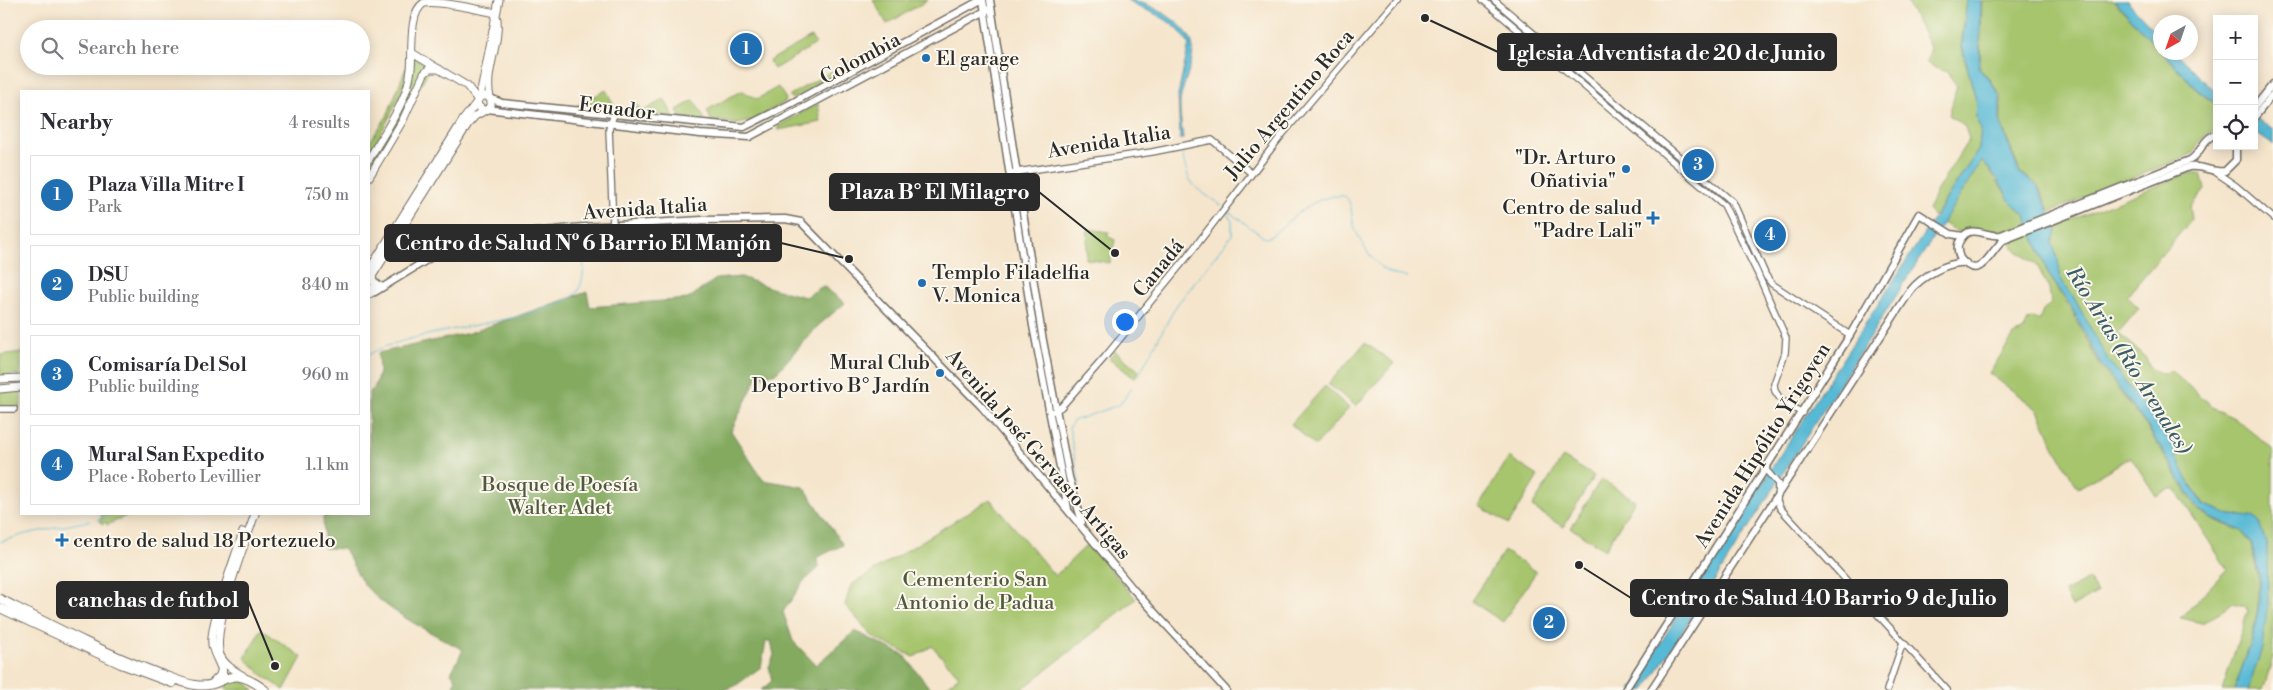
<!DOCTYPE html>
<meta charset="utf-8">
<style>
:root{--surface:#fff;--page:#f2f2f3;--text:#2b2b33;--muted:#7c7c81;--line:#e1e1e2;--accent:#1f6fb2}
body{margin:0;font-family:"Libre Bodoni",serif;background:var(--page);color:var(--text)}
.controls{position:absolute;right:15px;top:15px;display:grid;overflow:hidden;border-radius:0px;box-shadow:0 2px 12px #0003}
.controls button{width:45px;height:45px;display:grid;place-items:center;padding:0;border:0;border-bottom:1px solid var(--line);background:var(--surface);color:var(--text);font:25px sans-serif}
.compass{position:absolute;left:2153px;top:15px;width:45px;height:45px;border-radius:50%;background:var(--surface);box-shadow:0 2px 12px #0003;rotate:220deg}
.you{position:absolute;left:1124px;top:321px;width:18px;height:18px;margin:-12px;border:4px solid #fff;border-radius:50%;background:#1a73e8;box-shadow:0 0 0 8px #1a73e833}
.badge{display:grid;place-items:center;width:32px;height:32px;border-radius:50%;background:var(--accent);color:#fff;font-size:16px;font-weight:700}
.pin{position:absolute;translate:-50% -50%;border:2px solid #fff;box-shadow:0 1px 5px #0006}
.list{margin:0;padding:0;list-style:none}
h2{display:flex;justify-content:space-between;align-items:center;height:65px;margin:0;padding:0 20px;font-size:21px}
h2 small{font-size:16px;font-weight:400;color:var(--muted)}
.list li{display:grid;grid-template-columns:32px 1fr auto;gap:15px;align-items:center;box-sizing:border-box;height:80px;margin:0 10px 10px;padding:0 10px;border:1px solid var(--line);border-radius:0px}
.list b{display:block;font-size:19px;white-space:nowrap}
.list p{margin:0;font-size:16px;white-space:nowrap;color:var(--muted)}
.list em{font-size:16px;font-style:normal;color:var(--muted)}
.icon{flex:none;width:28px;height:28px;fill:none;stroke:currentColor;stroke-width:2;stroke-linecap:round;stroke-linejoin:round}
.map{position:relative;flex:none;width:2273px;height:690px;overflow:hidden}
.search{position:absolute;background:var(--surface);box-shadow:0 2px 12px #0003;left:20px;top:20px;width:350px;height:55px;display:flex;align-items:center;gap:12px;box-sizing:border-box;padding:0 18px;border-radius:28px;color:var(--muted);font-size:19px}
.panel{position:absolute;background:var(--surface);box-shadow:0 2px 12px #0003;left:20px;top:90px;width:350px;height:425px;border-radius:0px}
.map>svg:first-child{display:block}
.green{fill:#a6c56d;stroke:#68784c}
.forest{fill:#84aa60;stroke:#586a46}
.water{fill:#57b9d6;stroke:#417280}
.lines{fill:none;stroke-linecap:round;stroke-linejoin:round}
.stream{stroke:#57b9d6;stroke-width:1}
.tertiary-casing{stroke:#726c63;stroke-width:8}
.secondary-casing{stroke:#726c63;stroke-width:9}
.primary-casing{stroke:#726c63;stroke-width:9}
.trunk-casing{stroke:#726c63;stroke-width:10}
.tertiary{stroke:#fff;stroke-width:5.5}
.secondary{stroke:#fff;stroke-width:6}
.primary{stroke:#fff;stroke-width:7}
.trunk{stroke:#fff;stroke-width:8}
.poi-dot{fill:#1f6fb2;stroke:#fbf7ec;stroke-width:2}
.labels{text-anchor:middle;stroke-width:4;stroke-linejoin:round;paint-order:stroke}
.street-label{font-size:20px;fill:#2b2b2b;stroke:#fbf7ec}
.poi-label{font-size:20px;fill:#2b2b2b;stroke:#fbf7ec;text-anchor:start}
.park-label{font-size:20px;fill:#50593f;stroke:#fbf7ec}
.water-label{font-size:21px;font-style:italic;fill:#3a5d67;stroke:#fbf7ec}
.leader{fill:none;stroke:#2b2b2b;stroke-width:2}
.callout-dot{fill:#2b2b2b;stroke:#fbf7ec;stroke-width:2}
.callout{fill:#2b2b2b;stroke:#2b2b2b;stroke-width:2}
.callout-label{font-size:21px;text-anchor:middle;font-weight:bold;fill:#fff}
</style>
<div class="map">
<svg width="2273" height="690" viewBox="0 0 2273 690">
<rect width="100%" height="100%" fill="#fbf7ec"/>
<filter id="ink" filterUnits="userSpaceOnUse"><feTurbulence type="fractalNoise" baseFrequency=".02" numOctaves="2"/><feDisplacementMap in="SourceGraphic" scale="10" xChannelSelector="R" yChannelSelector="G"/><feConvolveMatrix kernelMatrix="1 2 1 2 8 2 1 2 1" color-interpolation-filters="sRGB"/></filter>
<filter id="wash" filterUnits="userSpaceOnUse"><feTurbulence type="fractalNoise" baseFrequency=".0096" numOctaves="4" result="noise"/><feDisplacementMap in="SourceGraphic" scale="20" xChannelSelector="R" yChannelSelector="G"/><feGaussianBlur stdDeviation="1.12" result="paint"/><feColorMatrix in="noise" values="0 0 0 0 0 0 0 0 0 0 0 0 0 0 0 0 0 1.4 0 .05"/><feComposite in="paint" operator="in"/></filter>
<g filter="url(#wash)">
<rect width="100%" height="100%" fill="#f5e5cc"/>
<g class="green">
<path d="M873,0H928L887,24Z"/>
<path d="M1906,0H1967L1961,45L1977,104L1976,117L1981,128L1979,149L1934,217L1928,210L1937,190L1969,139L1965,127L1949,115L1957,86L1947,72L1935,68L1926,61L1931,49Z"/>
<path d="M1982,0H2113L2200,93L2217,105V131C2204,134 2199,140 2194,153L2050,212L2038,185L2020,172L2001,123V97L1990,79L1980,69Z"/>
<path d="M811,37L816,44L774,69L769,61Z"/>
<path d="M751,40L756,50L741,58L736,48Z"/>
<path d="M873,49L875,54L841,73L838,72V68Z"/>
<path d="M410,57C406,93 386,123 369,154V143L387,116Z"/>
<path d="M414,57L431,67L369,175V164L396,118Z"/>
<path d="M832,71L836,73L835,76L792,99L790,97V95Z"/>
<path d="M778,87L786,99L785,102L754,120L738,124L711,120L707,110L739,92L743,91L757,99Z"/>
<path d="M606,90L615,107L613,110L576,106Z"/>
<path d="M664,99L674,117L625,112L637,104L642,112Z"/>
<path d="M694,100L704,118V120L680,117L677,110Z"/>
<path d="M818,104L821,122L778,130V126Z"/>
<path d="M1982,161L1997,180L2010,201L2026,216L2048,274L2070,307L2099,364L2147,427L2196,508L2211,519L2242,531L2251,545L2258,576V606L2251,642L2234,690H2222L2248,611L2245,606L2232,603L2218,614L2202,623L2181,618L2227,569L2175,489H2168L2156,496L2131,457L2078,488L2057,452L2038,410L1989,373L2014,335L2024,330L2028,320L2033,318L2039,321L2043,311L2051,303L2049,289L2037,265L2014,249L2005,229L1991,233L1977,227L1958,232L1942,223Z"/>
<path d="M2189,173H2201L2205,189L2190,207L2192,219L2127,296L2139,308L2118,333L2145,357L2151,369L2162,374L2171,371L2217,410L2234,418L2273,449V658L2263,690H2248L2262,648L2263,627L2268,603L2267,546L2259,522L2253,517L2230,515L2204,504L2187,479L2171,443L2105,355L2073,296L2061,281L2058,260L2052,242L2057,232L2056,226Z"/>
<path d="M1088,229L1109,232L1107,236L1115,240L1110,263L1086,259Z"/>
<path d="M1365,343L1394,363L1356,406L1328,384Z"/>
<path d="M1115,351L1139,371L1134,378L1109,358Z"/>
<path d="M21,352V374L0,376V355Z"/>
<path d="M1325,386L1349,408L1315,446L1291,424Z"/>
<path d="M21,390V407H0V392Z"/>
<path d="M1509,457L1538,476L1509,524L1479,506Z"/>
<path d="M1563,457L1594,476L1563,527L1532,507Z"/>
<path d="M1601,479L1635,500L1605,550L1571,528Z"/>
<path d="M990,499L1055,576L1088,544L1136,599L1021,690H942L959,676L932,646L914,657L873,637L845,605L851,585Z"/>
<path d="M100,514H130L107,525L106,522L102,524L99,520L103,519Z"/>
<path d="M1504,551L1536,572L1503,622L1471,601Z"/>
<path d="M2089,579L2097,593L2072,607L2064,592Z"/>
<path d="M261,629L302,657L284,690L261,674L245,658Z"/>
<path d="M232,680L246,682L254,690H225L226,686Z"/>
</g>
<path class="forest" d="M741,277L774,289L805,297L823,286L845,303L819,325L776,373L757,378L731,431L763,480L804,487L843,545L816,558L820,567L803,582L783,612L793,641L816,665L855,631L905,656L931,690H761L772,681L769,667L774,655L771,641L766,642L761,667L735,686L722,690H451L456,679L451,673L463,650C431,632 386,612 363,583C356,573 351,560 344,549L324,548L323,514H369V392L374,389L379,372L378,353L469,333L587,292L590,307L688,299L716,279Z"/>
<g class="water">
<path d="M1127,0C1146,0 1187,23 1192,43C1196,59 1184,81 1181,96C1178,109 1182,126 1183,139H1180L1178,95L1189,44C1171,15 1153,16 1127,0Z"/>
<path d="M1967,0H1981L1979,69L1990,80L2000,98V123L2019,172L2037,186L2056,227L2057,232L2052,242L2058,260L2061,281L2073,296L2105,355L2171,443L2187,479L2203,504L2230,515L2253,517L2259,522L2267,546L2268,603L2262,648L2248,690H2234L2252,641L2259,605V575L2252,545L2242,531L2211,518L2197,507L2148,427L2100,363L2071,306L2048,273L2026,216L2010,201L1998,179L1982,161L1645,690H1631L1730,532L1979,149L1981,128L1976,117L1977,104L1962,45Z"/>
<path d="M2114,0H2126L2160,36V50Z"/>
<path d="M2163,53H2176L2207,84L2217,91V104L2200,92Z"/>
<path d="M2254,117L2273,130V145L2254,132Z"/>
</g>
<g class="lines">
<g class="stream">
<path d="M869,64L884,56"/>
<path d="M523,108L605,117"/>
<path d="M622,119L731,132L744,131L865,67"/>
<path d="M1182,151C1188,186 1192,186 1221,205"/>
<path d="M1228,211L1265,238L1270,237C1292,219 1315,193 1345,196C1352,202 1351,213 1353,221C1357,240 1374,266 1392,274C1396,276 1402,276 1407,277"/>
<path d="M369,355C405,328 561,321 578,291C587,275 583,255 582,238"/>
<path d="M1138,376L1176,306L1232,235V220L1227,214L1229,211"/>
<path d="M1077,491L1080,486L1069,427L1073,421L1119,405L1132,388"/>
<path d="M97,519L114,514"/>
<path d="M0,542L25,534L89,521"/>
</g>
</g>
</g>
<g filter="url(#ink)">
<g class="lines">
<g class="tertiary-casing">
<g id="tertiary">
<path d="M1483,0L1724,205L1757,272L1786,338L1785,353L1774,384L1775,391L1781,400L1802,413"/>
<path d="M1494,0L1728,198L1733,202L1766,276L1772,284L1850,335"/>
<path d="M2214,171L2236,186L2273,218"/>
<path d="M1010,173L1152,152L1212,140L1251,173"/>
<path d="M613,226L609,129L614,114"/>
<path d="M0,409H14"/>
<path d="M1054,411L1061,407L1105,357L1187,257L1281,136L1397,0"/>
<path d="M1766,470L1778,484L1777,501L1780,508L1947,690"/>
<path d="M1887,690L1903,642"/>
</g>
</g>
<g class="secondary-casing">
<g id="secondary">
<path d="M983,0L1033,326L1068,509"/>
<path d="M990,0L1042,335L1069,477L1082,522"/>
<path d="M490,98L502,103L744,127L790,104L981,0"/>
<path d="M2254,108L2273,84"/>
<path d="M487,109L700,134L749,137L991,8"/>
<path d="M2254,118L2273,94"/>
<path d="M2217,134C2202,138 2202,153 2190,160L2001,235C1987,238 1971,223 1961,239C1956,245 1957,251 1960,258C1981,285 1991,248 2004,240L2189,167C2202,165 2213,173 2225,171L2236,160V146"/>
<path d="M369,288L380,286"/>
<path d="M369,293L375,292L451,245L473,238L584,227L702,220L785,219L801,222L982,407L1133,589L1226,690"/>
<path d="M1625,690L1850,335L1919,214L1951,234L1963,236"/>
<path d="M1651,690L1910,291C1921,277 1948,261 1966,263"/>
</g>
</g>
<g class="primary-casing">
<g id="primary">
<path d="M412,53L467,86L478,100"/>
<path d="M480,97L499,0"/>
<path d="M490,97C484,72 500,45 497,19"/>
<path d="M369,159C385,131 408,101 411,69C413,52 408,12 424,3C437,0 481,10 496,13"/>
<path d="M369,177L403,120L424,74L429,69H439"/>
<path d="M369,270L463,120L477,102"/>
<path d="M372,275L373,281L380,286"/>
<path d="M369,281L468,124L475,116L491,107V100L487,96H481L477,101L478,106L483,110"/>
<path d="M369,294L371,293"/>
<path d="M0,379L21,378"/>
<path d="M0,389L21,387"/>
<path d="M223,675C221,664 214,656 212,645C209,624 236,556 243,532"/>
<path d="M243,676C235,671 224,665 220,655C211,629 245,543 255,514"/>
</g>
</g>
<g class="trunk-casing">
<g id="trunk">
<path d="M0,599C51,625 102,652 155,672C168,676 181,683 195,685C228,690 225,660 265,690"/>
<path d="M0,608L121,664L172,683"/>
<path d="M214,682L220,676L222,670"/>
</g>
</g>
<use href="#tertiary" class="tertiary"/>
<use href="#secondary" class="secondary"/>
<use href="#primary" class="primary"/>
<use href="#trunk" class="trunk"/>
</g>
</g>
<g class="poi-dot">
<circle cx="926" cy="58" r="5"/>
<circle cx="1626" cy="169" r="5"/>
<path d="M1650.5 210.5h5v5h5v5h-5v5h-5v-5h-5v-5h5z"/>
<circle cx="922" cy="283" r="5"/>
<circle cx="940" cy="373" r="5"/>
<path d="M59.5 532.5h5v5h5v5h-5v5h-5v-5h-5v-5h5z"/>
</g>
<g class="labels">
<g class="street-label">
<text transform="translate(860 58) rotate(-28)" y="7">Colombia</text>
<text transform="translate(1289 104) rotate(-50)" y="7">Julio Argentino Roca</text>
<text transform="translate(617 108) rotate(7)" y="7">Ecuador</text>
<text transform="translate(1109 141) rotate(-9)" y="7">Avenida Italia</text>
<text transform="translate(645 208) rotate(-4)" y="7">Avenida Italia</text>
<text transform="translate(1158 268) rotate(-51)" y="7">Canadá</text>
<text transform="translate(1762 445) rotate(-58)" y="7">Avenida Hipólito Yrigoyen</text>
<text transform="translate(1039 454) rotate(49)" y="7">Avenida José Gervasio Artigas</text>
</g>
<g class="poi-label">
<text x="936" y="65">El garage</text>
<text x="1616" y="164" text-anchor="end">"Dr. Arturo<tspan x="1616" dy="23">Oñativia"</tspan></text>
<text x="1642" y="214" text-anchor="end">Centro de salud<tspan x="1642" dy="23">"Padre Lali"</tspan></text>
<text x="932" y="279">Templo Filadelfia<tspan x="932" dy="23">V. Monica</tspan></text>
<text x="930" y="369" text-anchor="end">Mural Club<tspan x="930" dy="23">Deportivo B° Jardín</tspan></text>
<text x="73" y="547">centro de salud 18 Portezuelo</text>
</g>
<g class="park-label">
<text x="560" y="491">Bosque de Poesía<tspan x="560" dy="23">Walter Adet</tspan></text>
<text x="975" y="586">Cementerio San<tspan x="975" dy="23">Antonio de Padua</tspan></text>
</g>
<g class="water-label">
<text transform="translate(2129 360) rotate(58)" y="7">Río Arias (Río Arenales)</text>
</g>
</g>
<path class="leader" d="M1425 18L1498 52M1115 253L1039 192M849 259L781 243M1579 565L1631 598M275 666L248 600"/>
<g class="callout-dot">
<circle cx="1425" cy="18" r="5"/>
<circle cx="1115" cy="253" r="5"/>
<circle cx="849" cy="259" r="5"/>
<circle cx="1579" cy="565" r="5"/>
<circle cx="275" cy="666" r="5"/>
</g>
<g class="callout">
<rect x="1498" y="34" width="338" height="36" rx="5"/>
<rect x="830" y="174" width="209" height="36" rx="5"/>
<rect x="385" y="225" width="396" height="36" rx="5"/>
<rect x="1631" y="580" width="376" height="36" rx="5"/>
<rect x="57" y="582" width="191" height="36" rx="5"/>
</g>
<g class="callout-label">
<text x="1667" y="60">Iglesia Adventista de 20 de Junio</text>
<text x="935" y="199">Plaza B° El Milagro</text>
<text x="583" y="250">Centro de Salud Nº 6 Barrio El Manjón</text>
<text x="1819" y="605">Centro de Salud 40 Barrio 9 de Julio</text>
<text x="153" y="607">canchas de futbol</text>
</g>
</svg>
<div class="controls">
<button>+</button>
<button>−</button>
<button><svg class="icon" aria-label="locate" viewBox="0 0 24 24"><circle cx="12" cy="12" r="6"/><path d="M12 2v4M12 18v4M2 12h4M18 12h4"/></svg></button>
</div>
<svg class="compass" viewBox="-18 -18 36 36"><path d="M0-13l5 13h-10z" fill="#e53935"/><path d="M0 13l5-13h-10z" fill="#7c7c81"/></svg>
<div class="you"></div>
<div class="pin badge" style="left:746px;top:49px">1</div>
<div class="pin badge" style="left:1549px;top:623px">2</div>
<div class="pin badge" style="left:1698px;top:165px">3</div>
<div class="pin badge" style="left:1770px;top:235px">4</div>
<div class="search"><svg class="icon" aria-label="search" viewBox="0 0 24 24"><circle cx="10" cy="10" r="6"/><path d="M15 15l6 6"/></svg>Search here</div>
<section class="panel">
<h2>Nearby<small>4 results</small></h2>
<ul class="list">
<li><span class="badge">1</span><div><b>Plaza Villa Mitre I</b><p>Park</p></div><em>750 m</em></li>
<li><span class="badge">2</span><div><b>DSU</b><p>Public building</p></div><em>840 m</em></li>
<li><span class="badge">3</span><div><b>Comisaría Del Sol</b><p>Public building</p></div><em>960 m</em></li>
<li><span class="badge">4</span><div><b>Mural San Expedito</b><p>Place · Roberto Levillier</p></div><em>1.1 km</em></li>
</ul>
</section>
</div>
